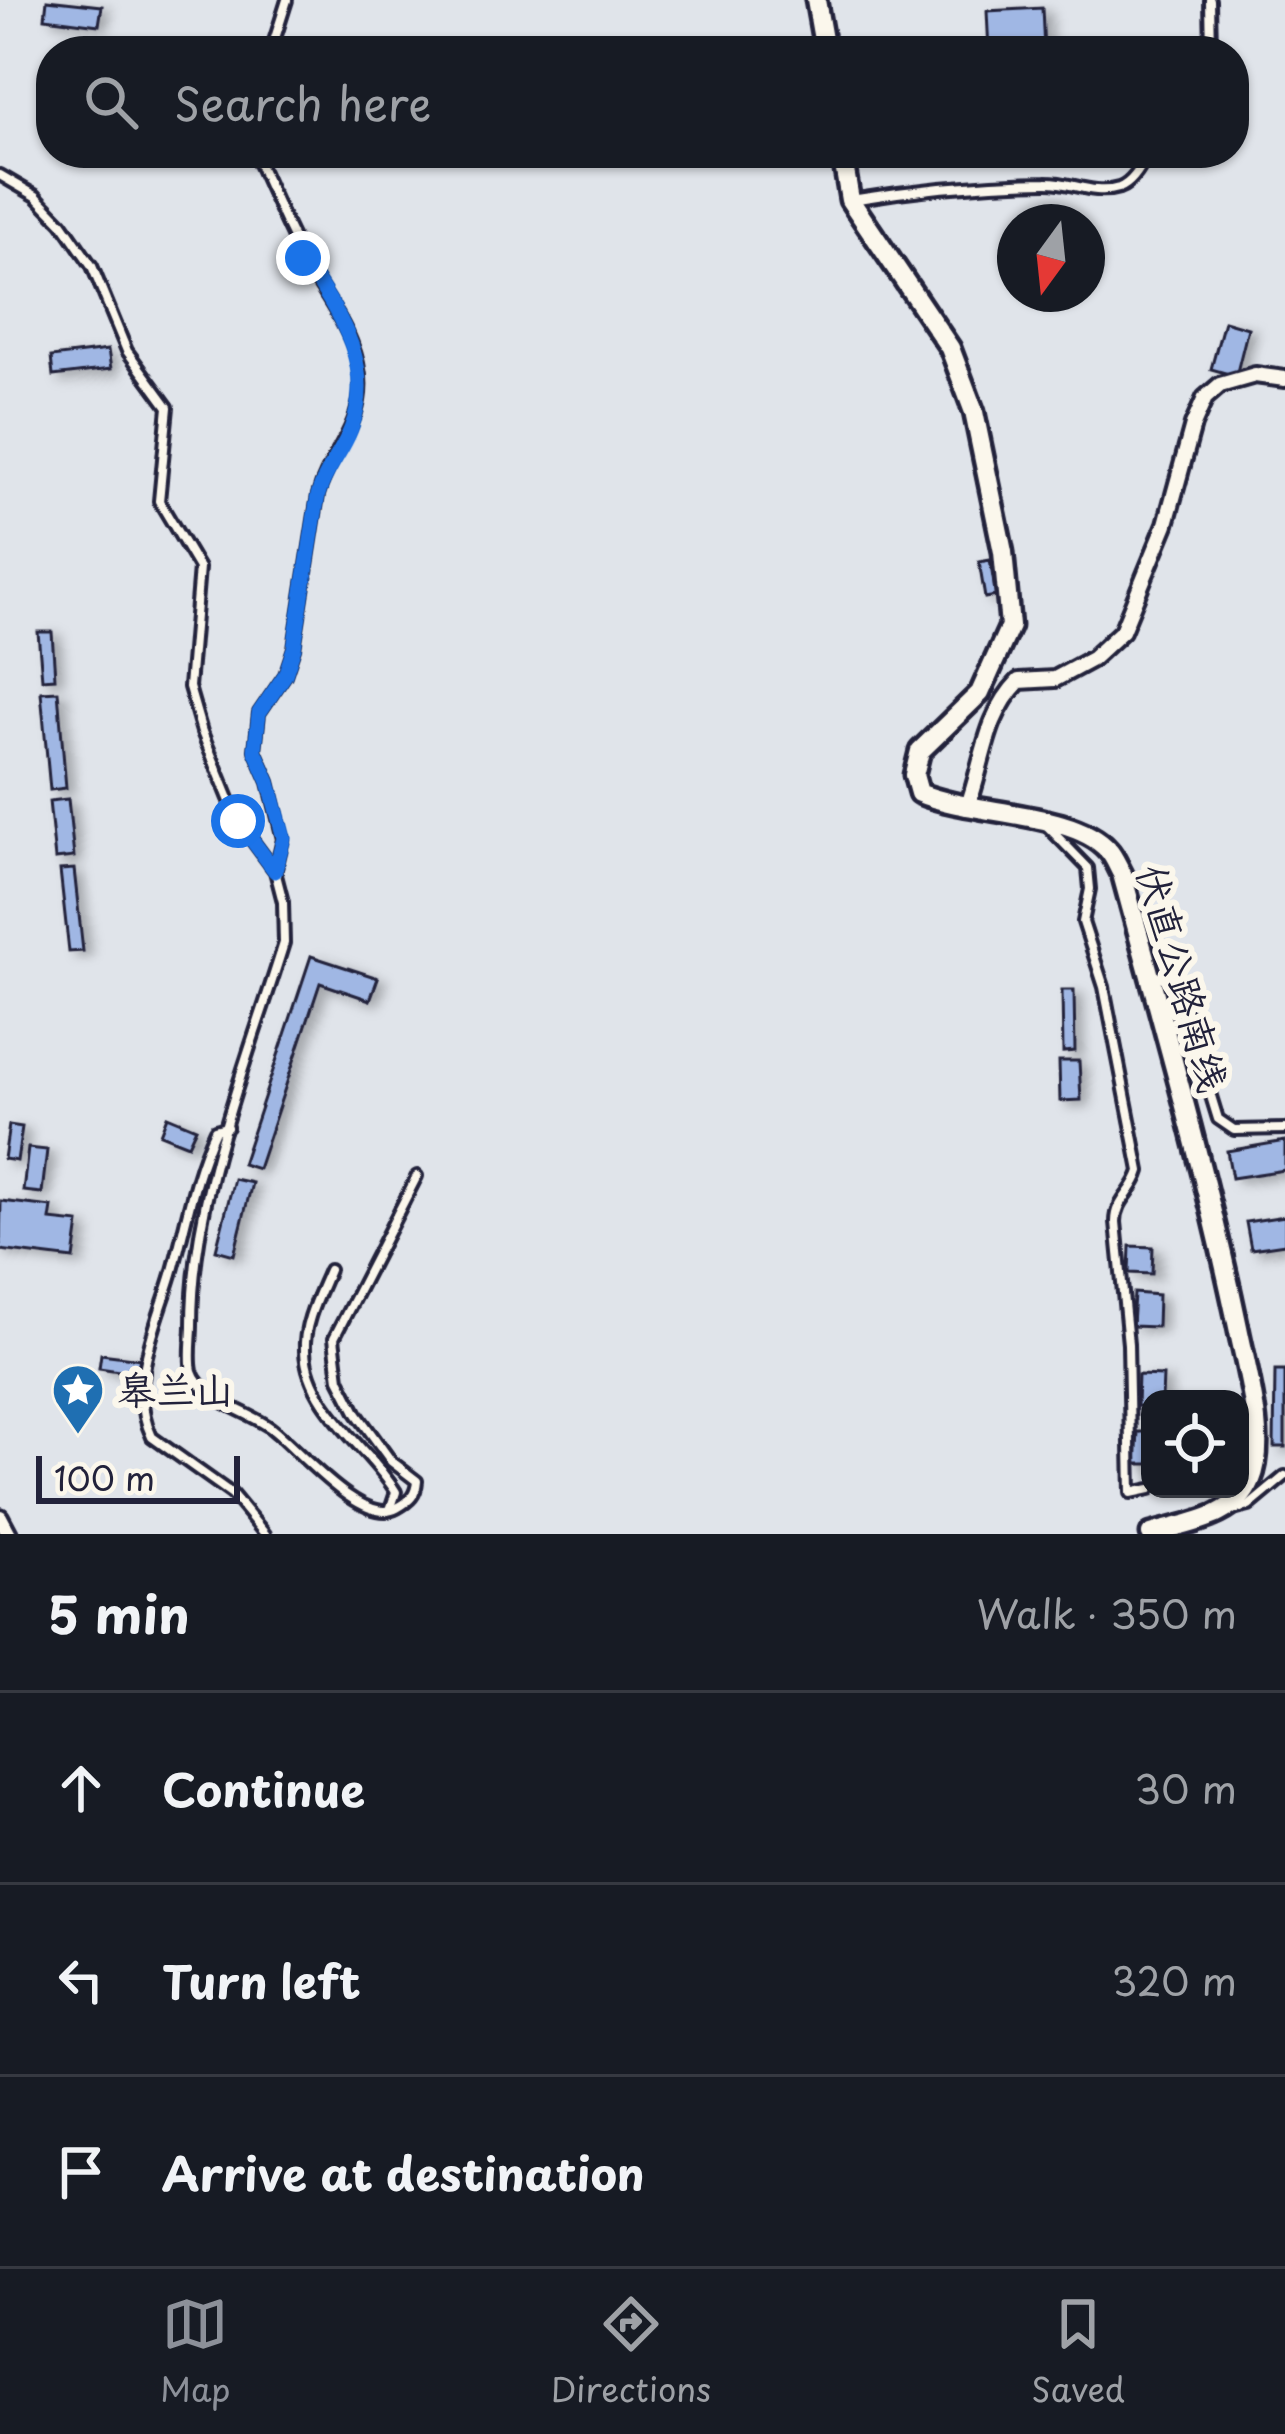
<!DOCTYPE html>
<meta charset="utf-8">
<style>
:root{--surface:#171b24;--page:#20242c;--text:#f1f3f6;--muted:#9ea1a6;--line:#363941;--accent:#8c9099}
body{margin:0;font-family:"Playpen Sans","LXGW WenKai TC",sans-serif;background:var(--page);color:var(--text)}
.controls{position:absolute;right:36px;bottom:36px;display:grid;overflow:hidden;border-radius:24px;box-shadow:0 3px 9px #0004}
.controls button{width:108px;height:108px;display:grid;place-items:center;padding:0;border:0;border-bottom:3px solid var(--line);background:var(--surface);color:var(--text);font:60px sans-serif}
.compass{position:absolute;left:997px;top:204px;width:108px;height:108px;border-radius:50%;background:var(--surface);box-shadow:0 3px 9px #0004;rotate:195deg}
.scale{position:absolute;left:36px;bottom:30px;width:204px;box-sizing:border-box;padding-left:12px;border:6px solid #22223b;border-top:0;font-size:33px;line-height:42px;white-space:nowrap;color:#22223b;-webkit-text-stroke:9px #fbf7ec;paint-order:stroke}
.stop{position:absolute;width:36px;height:36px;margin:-27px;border:9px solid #1a73e8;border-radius:50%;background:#fff}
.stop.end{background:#1a73e8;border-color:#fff;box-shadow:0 3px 12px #0008}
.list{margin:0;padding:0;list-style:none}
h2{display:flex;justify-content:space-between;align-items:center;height:156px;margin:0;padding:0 48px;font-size:51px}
h2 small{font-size:39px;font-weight:400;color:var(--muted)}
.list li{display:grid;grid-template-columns:78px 1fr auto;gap:36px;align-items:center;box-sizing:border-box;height:192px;padding:0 48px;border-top:3px solid var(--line)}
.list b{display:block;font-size:45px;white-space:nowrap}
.list em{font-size:39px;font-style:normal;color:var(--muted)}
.icon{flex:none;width:66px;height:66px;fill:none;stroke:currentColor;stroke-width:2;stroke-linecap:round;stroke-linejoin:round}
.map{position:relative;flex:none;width:1285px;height:1534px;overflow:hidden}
.search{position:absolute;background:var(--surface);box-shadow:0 3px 9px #0004;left:36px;right:36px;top:36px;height:132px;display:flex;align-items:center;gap:30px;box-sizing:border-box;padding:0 42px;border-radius:48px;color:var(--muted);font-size:45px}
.sheet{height:732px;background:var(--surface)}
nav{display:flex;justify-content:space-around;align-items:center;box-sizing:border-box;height:168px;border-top:3px solid var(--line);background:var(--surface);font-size:33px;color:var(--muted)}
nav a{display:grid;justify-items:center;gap:6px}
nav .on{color:var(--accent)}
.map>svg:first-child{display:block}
.building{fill:#a0b7e4;stroke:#22223b;stroke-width:3;filter:url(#shadow)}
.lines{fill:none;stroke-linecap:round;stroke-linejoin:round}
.service-casing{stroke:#22223b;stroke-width:16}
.minor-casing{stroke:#22223b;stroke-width:22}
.secondary-casing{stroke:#22223b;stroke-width:27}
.service{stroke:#fbf7ec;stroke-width:8}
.minor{stroke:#fbf7ec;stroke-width:14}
.secondary{stroke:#fbf7ec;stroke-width:18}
.route{stroke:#1a73e8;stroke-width:15}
.labels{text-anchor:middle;stroke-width:12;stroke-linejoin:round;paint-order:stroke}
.street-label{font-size:39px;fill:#22223b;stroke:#fbf7ec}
.poi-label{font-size:39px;fill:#22223b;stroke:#fbf7ec;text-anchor:start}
</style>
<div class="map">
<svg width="1285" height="1534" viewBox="0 0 1285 1534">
<defs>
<filter id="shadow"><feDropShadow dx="8" dy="4.5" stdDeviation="6" flood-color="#0004"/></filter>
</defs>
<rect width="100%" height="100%" fill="#e0e4ea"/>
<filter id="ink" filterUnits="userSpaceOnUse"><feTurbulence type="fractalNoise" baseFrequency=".00833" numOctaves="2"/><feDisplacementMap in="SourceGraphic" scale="24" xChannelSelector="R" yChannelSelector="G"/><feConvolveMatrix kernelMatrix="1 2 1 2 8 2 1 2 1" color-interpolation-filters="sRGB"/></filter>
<g filter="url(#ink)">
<g class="building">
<path d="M47,0L102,6L99,25L45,18Z"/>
<path d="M1042,8L1044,51H989L987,11Z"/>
<path d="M1224,321L1248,328L1236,376L1211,369Z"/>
<path d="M108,350L111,369L53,376L51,357Z"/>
<path d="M990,560L996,596L985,598L979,562Z"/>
<path d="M38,632H52L55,678L42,679Z"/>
<path d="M58,691L66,788L50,790L41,692Z"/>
<path d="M68,799L74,857L55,859L49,801Z"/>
<path d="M74,869L83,951L69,952L60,870Z"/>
<path d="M311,956L378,978L370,1000L320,983L258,1169L242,1164Z"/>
<path d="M1062,990H1074L1075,1051L1063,1052Z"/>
<path d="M1059,1061H1079L1081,1100L1060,1101Z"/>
<path d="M167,1116L196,1128L188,1145L160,1134Z"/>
<path d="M9,1125L22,1127L17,1161L4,1159Z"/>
<path d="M1285,1141V1170L1232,1178L1227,1151Z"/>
<path d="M28,1148L47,1150L42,1193L23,1191Z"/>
<path d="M234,1179L252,1183L234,1255L216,1250Z"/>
<path d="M1,1201L52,1207L50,1220L79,1223L74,1259L0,1250Z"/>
<path d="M1285,1216V1244L1251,1249L1246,1222Z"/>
<path d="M1130,1246L1153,1247L1152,1274L1129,1273Z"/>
<path d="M1134,1293L1158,1295L1157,1327L1132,1326Z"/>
<path d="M101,1354L141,1359L139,1374L99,1368Z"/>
<path d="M1275,1371H1285V1447H1274Z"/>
<path d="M1138,1375L1163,1376L1162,1399H1150V1407L1137,1406Z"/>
<path d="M1138,1432H1150V1464H1136Z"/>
</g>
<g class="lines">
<g class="service-casing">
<g id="service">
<path d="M1210,0L1211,51"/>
<path d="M271,51L287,0"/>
<path d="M254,153C270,187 284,222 302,256C326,301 369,346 359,401C352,437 327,461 318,495L294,648L285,675L259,713L255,750L269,782L283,839L276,869"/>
<path d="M0,175L36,196L62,223L92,266L127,351L168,407L159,501L199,568L189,687L202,732L238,821L275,871L283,902L284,943C246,1066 192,1195 192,1325C192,1338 189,1358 192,1371C201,1400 251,1412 272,1429C299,1450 363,1527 397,1508C410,1501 416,1495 417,1481L391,1461L357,1414L339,1379L334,1338L417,1176"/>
<path d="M851,200C917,189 979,183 1046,182C1070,181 1093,196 1119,188C1133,183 1142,166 1148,153"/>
<path d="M1047,826L1088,868L1090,889L1083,922L1104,987L1140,1171C1134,1192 1116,1200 1116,1222L1128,1344L1131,1493L1150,1489"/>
<path d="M1150,977H1162L1180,995L1218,1119L1234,1130L1285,1129"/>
<path d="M227,1127L215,1130C193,1177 186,1225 172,1274C157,1325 127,1385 152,1437L232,1494L265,1534"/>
<path d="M329,1270C319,1294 303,1324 305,1351C307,1407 369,1448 396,1492L390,1510"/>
<path d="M1237,1509L1249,1506L1285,1476"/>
</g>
</g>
<g class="minor-casing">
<g id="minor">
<path d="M967,808C984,763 984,717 1019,681L1055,679L1092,659L1122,631L1166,524L1193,425L1205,398L1220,385L1255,375L1285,379"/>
<path d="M0,1517L9,1534"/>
</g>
</g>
<g class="secondary-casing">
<g id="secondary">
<path d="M816,0L825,51"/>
<path d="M842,153L850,200L950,348L974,412L1003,552L1010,626L980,693L920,751L914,775L919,793C971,815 1074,811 1108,850C1114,856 1118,867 1122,874C1163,1025 1206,1174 1238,1327C1246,1368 1268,1441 1251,1480C1235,1519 1187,1523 1151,1534"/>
</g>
</g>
<use href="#service" class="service"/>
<use href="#minor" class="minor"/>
<use href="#secondary" class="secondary"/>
</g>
</g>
<g class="lines" filter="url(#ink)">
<path class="route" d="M238,821L275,871L284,838L269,782L255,750L259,713L285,675L294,648L318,495C325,470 342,453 351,429C377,365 336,310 303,258"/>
</g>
<defs>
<g id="sight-pin" transform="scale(2.7)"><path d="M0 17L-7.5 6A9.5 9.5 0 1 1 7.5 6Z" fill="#1f6fb2" stroke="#fbf7ec"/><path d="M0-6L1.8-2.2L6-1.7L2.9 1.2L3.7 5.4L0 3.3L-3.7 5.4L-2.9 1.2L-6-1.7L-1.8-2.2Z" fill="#fff"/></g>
</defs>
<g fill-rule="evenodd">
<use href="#sight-pin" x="78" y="1390"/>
</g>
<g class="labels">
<g class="street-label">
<text transform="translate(1182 978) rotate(74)" y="14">伏直公路南线</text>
</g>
<g class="poi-label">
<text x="117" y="1404">皋兰山</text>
</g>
</g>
</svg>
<div class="controls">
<button><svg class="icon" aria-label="locate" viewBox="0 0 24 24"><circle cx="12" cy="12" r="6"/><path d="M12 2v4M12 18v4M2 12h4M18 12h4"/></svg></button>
</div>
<svg class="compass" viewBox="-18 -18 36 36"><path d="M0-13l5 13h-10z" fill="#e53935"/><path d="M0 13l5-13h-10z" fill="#9ea1a6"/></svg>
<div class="scale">100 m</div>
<div class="stop" style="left:238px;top:821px"></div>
<div class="stop end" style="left:303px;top:258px"></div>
<div class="search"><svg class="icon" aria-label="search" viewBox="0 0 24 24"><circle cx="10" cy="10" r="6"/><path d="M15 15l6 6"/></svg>Search here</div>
</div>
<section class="sheet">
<h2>5 min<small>Walk · 350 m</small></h2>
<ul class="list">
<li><svg class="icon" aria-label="ahead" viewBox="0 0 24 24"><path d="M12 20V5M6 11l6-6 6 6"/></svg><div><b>Continue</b></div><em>30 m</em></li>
<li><svg class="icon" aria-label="left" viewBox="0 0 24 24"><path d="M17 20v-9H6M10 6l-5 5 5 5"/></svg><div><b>Turn left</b></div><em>320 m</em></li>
<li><svg class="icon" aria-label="arrive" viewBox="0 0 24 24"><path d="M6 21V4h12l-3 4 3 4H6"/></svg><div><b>Arrive at destination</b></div></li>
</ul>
</section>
<nav>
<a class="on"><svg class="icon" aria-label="map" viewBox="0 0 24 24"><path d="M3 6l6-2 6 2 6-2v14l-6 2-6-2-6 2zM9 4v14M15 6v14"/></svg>Map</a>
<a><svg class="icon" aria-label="directions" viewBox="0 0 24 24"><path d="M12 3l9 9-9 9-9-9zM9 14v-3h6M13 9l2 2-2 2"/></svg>Directions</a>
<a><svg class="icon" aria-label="saved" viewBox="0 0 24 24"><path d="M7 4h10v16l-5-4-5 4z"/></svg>Saved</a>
</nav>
